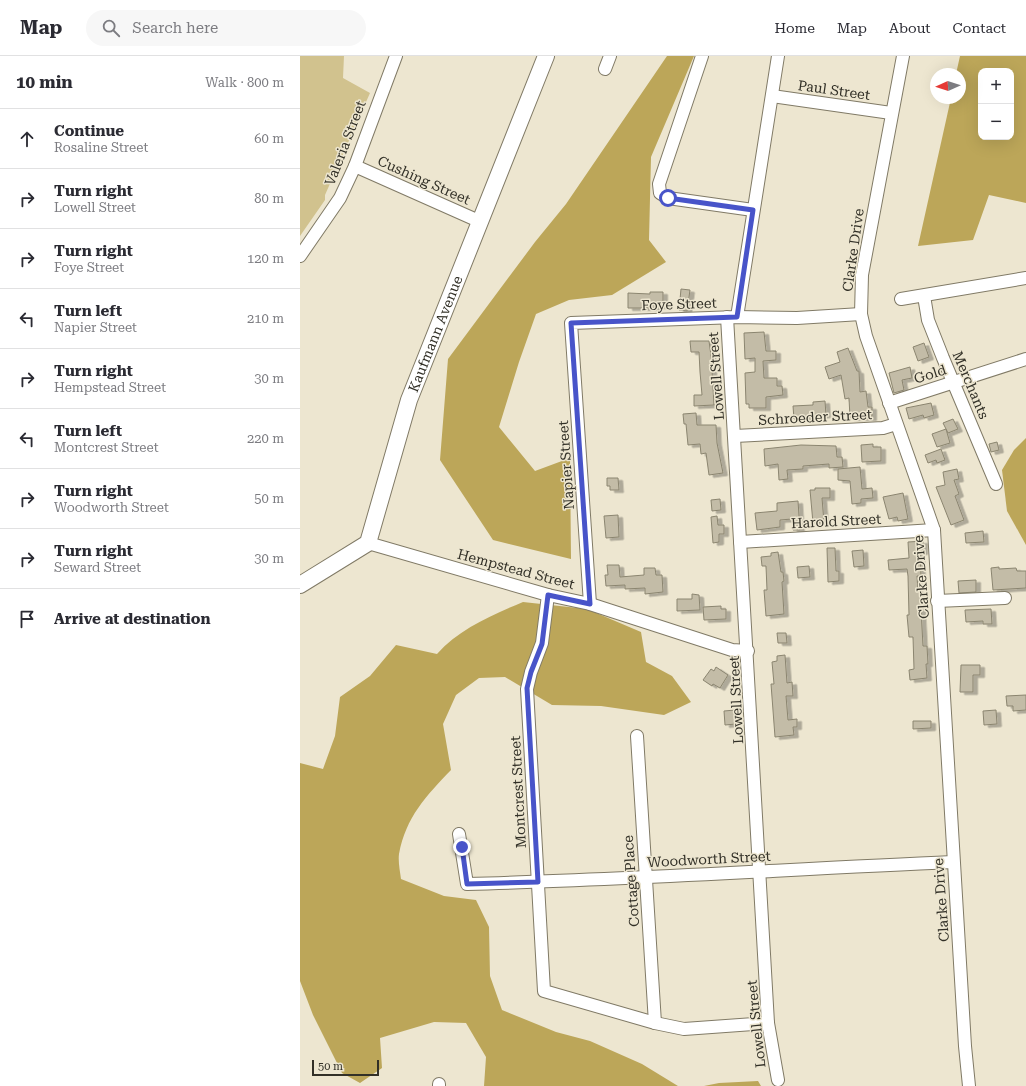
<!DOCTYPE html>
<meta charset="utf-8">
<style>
:root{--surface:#fff;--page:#f7f7f7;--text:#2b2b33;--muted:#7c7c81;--line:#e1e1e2}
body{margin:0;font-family:"Roboto Serif",serif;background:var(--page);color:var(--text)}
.controls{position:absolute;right:12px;top:12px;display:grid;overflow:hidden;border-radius:8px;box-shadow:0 4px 16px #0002}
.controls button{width:36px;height:36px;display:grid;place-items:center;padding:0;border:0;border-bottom:1px solid var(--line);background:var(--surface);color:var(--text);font:20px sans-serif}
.compass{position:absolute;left:630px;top:12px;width:36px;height:36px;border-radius:50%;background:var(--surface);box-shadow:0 4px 16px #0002;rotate:267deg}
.scale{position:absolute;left:12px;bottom:10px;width:67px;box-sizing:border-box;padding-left:4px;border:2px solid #323027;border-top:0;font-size:11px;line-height:14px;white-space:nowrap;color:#323027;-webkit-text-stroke:3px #ede6d0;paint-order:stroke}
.stop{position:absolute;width:12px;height:12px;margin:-9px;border:3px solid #4854c9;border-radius:50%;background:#fff}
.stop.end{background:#4854c9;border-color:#fff;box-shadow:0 1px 4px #0008}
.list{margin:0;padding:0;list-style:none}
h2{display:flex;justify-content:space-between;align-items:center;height:52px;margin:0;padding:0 16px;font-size:17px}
h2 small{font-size:13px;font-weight:400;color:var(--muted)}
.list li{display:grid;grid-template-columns:26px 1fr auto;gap:12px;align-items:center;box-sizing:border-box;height:60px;padding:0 16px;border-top:1px solid var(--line)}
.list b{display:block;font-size:15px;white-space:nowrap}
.list p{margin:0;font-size:13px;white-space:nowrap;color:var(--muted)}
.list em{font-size:13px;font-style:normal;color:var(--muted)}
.icon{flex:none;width:22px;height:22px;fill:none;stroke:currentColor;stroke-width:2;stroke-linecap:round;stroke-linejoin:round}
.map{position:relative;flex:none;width:726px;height:1030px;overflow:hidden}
header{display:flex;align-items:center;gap:24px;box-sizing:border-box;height:56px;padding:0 20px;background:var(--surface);border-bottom:1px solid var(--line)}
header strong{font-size:19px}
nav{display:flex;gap:22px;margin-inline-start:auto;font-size:14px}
.search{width:280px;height:36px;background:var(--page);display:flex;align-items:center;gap:10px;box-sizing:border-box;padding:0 14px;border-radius:22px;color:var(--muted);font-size:15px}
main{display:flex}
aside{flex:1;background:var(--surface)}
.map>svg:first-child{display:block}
.green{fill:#d1c28e}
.forest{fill:#bca659;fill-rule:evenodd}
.building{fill:#c3bca7;stroke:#8b8570;filter:url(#shadow)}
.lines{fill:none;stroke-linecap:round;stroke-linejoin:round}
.minor-casing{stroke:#807a66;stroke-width:14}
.major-casing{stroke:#807a66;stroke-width:18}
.minor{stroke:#fff;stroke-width:12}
.major{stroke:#fff;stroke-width:16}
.route{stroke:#4854c9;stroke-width:5}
.labels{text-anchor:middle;stroke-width:3;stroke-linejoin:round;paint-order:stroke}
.street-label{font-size:14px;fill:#323027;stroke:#ede6d0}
</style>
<header>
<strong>Map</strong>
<div class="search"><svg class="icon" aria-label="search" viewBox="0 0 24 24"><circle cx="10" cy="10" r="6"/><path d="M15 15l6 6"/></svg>Search here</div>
<nav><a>Home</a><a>Map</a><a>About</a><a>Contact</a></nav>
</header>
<main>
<aside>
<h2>10 min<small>Walk · 800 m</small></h2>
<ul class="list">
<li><svg class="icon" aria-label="ahead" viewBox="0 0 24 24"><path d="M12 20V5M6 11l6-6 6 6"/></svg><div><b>Continue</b><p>Rosaline Street</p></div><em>60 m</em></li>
<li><svg class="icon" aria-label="right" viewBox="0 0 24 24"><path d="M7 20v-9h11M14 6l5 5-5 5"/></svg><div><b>Turn right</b><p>Lowell Street</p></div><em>80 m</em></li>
<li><svg class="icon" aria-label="right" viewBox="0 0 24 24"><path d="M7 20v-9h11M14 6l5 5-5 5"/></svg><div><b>Turn right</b><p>Foye Street</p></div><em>120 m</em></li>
<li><svg class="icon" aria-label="left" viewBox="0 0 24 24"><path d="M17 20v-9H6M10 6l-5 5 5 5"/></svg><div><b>Turn left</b><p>Napier Street</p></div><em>210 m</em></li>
<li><svg class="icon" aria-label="right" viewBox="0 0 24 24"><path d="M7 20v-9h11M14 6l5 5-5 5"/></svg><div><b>Turn right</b><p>Hempstead Street</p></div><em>30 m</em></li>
<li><svg class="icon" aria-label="left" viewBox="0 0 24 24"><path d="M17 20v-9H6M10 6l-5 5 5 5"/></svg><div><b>Turn left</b><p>Montcrest Street</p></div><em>220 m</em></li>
<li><svg class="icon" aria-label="right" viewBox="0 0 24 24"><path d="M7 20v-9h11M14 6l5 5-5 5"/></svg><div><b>Turn right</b><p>Woodworth Street</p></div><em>50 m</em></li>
<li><svg class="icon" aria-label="right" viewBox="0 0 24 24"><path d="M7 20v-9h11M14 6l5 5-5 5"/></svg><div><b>Turn right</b><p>Seward Street</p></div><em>30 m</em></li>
<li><svg class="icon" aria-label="arrive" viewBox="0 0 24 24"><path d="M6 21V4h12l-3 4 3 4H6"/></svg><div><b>Arrive at destination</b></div></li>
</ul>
</aside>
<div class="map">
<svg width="726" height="1030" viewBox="0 0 726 1030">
<defs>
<filter id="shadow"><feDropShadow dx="4.5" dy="2.5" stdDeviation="0" flood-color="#0004"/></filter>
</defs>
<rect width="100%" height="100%" fill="#ede6d0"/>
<path class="green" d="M0,0H44L43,22L70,37L25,139V144L0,180Z"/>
<g class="forest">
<path d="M367,0H394L351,101L349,184L366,206L312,239L269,244L236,258L219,306L199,371L235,415L270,402L271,503L193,484L140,404L148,303L235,186L266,148Z"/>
<path d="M660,0H726V147L689,139L673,184L618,190L651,42H660V18H656ZM681,15H711V81H681Z"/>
<path d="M726,382V489L707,455L702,414L714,394Z"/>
<path d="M223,546L287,553L341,576L346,606L372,620L391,646L364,659L301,650L252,649L205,621L179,622L156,639L143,668L151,714C126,740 106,761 99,798C98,806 100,815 101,823L144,840L176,844L189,871L190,920L202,954L256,976L290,985L342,1008L378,1030H184L186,1001L166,967L134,966L80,982L82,1012L60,1027L42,1017L13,959L0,925V707L23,713L35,680L40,641L70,620L96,589L137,598C159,573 192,559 223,546Z"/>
<path d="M458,1025L461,1030H404L419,1027Z"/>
</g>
<g class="building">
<path d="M381,233L390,234L387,255L379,254Z"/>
<path d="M350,236H363V250H355V252H328V237L350,238Z"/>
<path d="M464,276L466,295H476V304L463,305L464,322H477V330H482L483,339L466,341V352H449V348H446L445,317L455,316V302L445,303L444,277Z"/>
<path d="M390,285H409L413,314H412L414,349L394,350V339H402L400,316L399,296H391Z"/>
<path d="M624,287L629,301L618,305L613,291Z"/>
<path d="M548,292L557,315H559L560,336L566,335L568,351H572V362H550L549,342L545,343L541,319L529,323L525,311L540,306L537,296Z"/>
<path d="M610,311L612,322L602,324L604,334L594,337L589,317Z"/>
<path d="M525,345L526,359L494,363L493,350L513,349V346Z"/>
<path d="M631,347L634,359L624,362L623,359L609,363L606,352Z"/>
<path d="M396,357L397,369H416L417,387L423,417L409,419L406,397L401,398L400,388L388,389L386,368H384L383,358Z"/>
<path d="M653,363L658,373L648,377L643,367Z"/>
<path d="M646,373L650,387L637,391L632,378Z"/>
<path d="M697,386L699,394L691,396L689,388Z"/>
<path d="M573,388V391H581V405L562,406L561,389Z"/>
<path d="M501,389L536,390L537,401H542L543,411L529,412V408L503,410V413L487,414L488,423L479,424L478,408L465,410L464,393Z"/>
<path d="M641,393L645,404L637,407L636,404L628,407L625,399Z"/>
<path d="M560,411L562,433L572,432L573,442L561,443V447L552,448L550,425L538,424V413Z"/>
<path d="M657,413L659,423L654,424L659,438L655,440L664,464L651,469L636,431L645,429L643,416Z"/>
<path d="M307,422H318L319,434H310V430H307Z"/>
<path d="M515,432H530V442H522L524,466L513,467L510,434H515Z"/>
<path d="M603,437L608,463L598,465L597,461L589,463L583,441Z"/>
<path d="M420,443L421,454L412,455L411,444Z"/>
<path d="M498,445L500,474H493L492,463L480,464V471L457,474L455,457L477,455V447Z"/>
<path d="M318,459L319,481L306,482L304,460Z"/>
<path d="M417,460L418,469H424V478H419V486L413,487L411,461Z"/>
<path d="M683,475L684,486L666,487L665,477Z"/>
<path d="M623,485V496H620L621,520H617L618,535H622V553H621L623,590H627L628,608H626L627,622L610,624L609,614L614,613L613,581H609L607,559H609L608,520L607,513L589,514L588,504L609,502L608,486Z"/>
<path d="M527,492H535L536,515H539V525L528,526Z"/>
<path d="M563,494L564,510L554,511L552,495Z"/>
<path d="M478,496L481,516H483L484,525L482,526L484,558L466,560L464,534H467L466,510H462L461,501L471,500V497Z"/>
<path d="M307,509H319L320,521L344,519V512H355L356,519H362L363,536L345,538V532L325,533V529L306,530L305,519H308Z"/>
<path d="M509,510L510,521L498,522L497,511Z"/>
<path d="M699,511V513L716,512L717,515H726V532L693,534L691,512Z"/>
<path d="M676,524V536L659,537L658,525Z"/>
<path d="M392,538L399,539L400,554L377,555V543H392Z"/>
<path d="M421,550V553H426V563L404,564L403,551Z"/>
<path d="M691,553L692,568H683V565L666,566L665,554Z"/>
<path d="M477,577H486L487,587H478Z"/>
<path d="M485,599L487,627L492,626L493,640H486L488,664L497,663V671H493L494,679L475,681L471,628H474L472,606L477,605V600Z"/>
<path d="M661,609H680V619H673V636H660Z"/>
<path d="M416,611L428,619L420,632L413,628L412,630L403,624L411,613L414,615Z"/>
<path d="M726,639V654L713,655V650H707L706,640Z"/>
<path d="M435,654L436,668L425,669L424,655Z"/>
<path d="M696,654L697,668L684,669L683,655Z"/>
<path d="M613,665H631V672L613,673Z"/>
</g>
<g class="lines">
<g class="minor-casing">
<g id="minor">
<path d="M402,0L359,128L360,137L368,142L453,154"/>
<path d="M603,0L562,219L561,258L566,280L634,474L665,990L669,1030"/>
<path d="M305,13L310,0"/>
<path d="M472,40L591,57"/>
<path d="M55,110L181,166"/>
<path d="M0,200L40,142L55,110L96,0"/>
<path d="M624,240L628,264L643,302L696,428"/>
<path d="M601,243L726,222"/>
<path d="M427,261L468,967L478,1024"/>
<path d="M437,261L478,0"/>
<path d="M589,347L726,303"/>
<path d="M435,380L583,372L596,368"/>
<path d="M440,486L634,474"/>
<path d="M68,487L248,539L290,548L432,594L448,595"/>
<path d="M248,539L242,587L231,616L227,633L244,935L355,967L384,973L468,967"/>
<path d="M637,545L705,542"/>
<path d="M290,548L271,267L437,261L497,262L561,258"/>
<path d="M337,680L355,967"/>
<path d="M159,778L167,828C329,824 491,813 653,806"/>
<path d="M139,1028V1030"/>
</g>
</g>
<g class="major-casing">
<g id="major">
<path id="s1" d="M0,529L68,487L109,344L246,0"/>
</g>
</g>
<use href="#minor" class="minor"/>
<use href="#major" class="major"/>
</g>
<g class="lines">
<path class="route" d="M162,791L167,828L238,826L227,632L231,616L242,588L248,539L290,548L271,267L437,261L453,154L368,142"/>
</g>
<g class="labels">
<g class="street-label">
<text transform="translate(534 34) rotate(8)" y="5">Paul Street</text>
<text transform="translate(45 87) rotate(-69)" y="5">Valeria Street</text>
<text transform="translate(124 124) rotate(24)" y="5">Cushing Street</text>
<text transform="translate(553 194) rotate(-82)" y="5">Clarke Drive</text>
<text transform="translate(379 248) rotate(-2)" y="5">Foye Street</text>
<text dy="5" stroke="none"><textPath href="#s1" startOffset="300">Kaufmann Avenue</textPath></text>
<text transform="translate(630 318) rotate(-18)" y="5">Gold</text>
<text transform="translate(416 320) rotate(-94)" y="5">Lowell Street</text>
<text transform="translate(671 329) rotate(67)" y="5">Merchants</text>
<text transform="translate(515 361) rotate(-3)" y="5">Schroeder Street</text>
<text transform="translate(266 409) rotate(-94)" y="5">Napier Street</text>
<text transform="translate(536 465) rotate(-3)" y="5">Harold Street</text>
<text transform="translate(216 513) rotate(15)" y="5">Hempstead Street</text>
<text transform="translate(621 521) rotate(-94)" y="5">Clarke Drive</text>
<text transform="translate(436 644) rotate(-93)" y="5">Lowell Street</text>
<text transform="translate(218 736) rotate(-93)" y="5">Montcrest Street</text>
<text transform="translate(409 803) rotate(-3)" y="5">Woodworth Street</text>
<text transform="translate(331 825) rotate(-94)" y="5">Cottage Place</text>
<text transform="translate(641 844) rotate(-94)" y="5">Clarke Drive</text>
<text transform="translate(456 968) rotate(-96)" y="5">Lowell Street</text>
</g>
</g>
</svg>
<div class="controls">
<button>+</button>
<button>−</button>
</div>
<svg class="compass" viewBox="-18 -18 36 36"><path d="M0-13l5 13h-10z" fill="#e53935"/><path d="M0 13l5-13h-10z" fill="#7c7c81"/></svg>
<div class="scale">50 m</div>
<div class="stop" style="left:368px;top:142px"></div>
<div class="stop end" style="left:162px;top:791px"></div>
</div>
</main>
